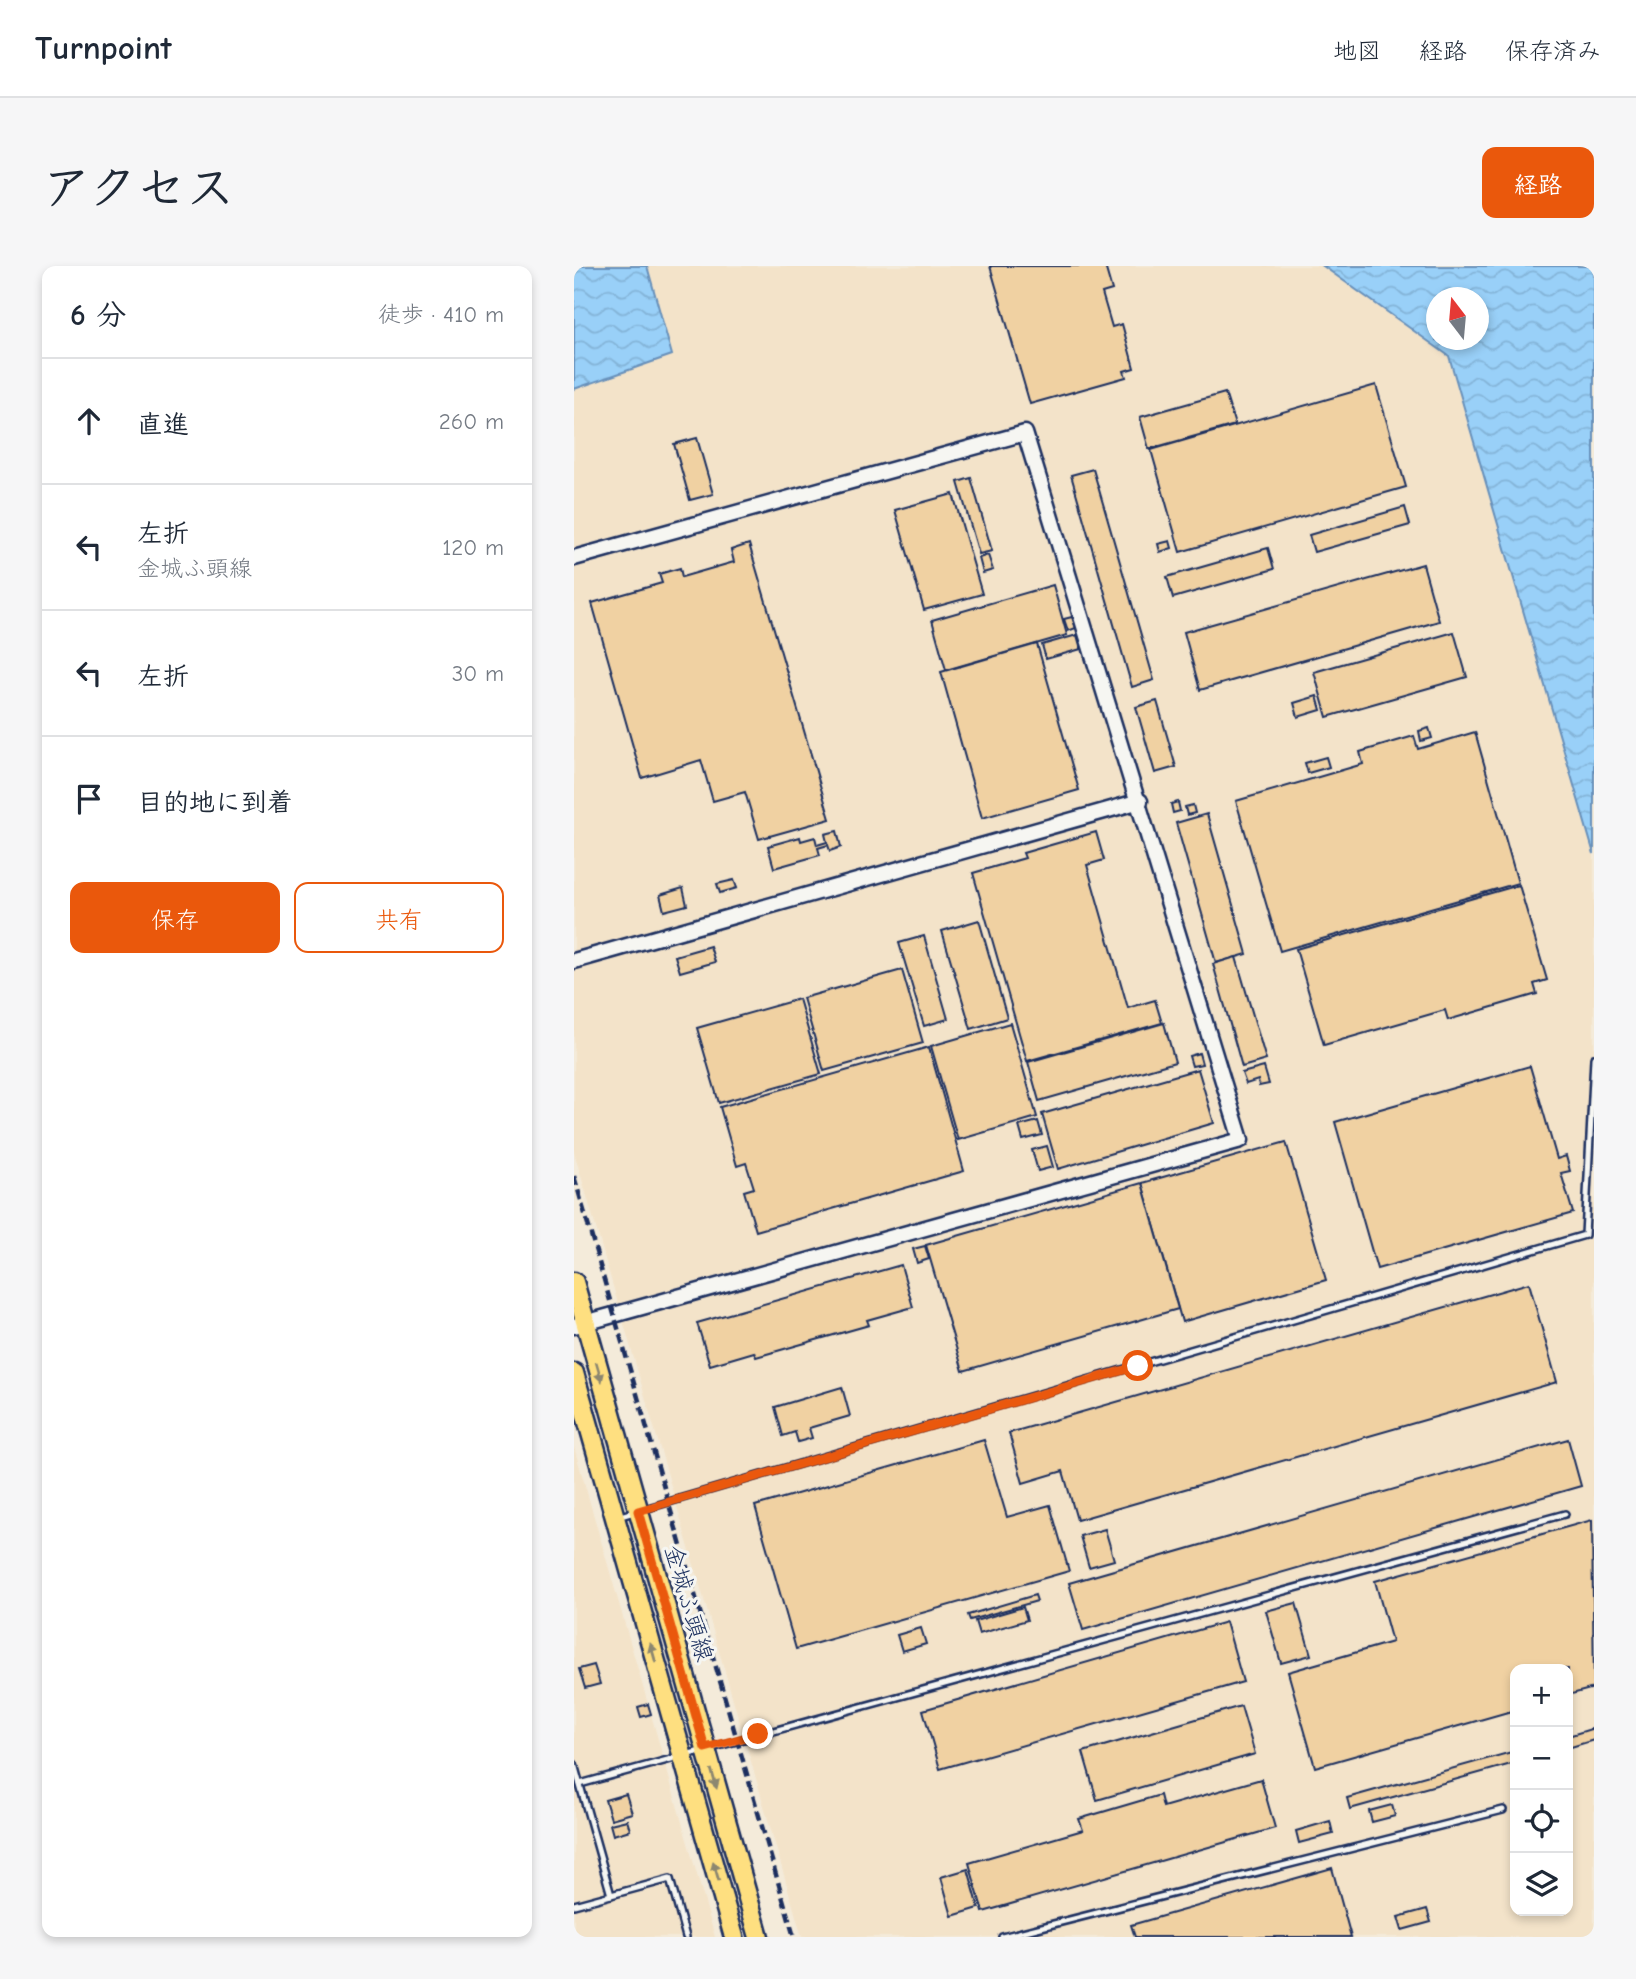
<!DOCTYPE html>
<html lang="ja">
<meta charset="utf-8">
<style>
:root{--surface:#fff;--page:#f6f6f7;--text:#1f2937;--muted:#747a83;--line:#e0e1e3;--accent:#ea580c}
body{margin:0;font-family:"Comic Neue","Klee One",sans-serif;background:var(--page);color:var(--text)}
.controls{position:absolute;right:21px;bottom:21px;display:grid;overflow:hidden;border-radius:14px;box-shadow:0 4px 10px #0003}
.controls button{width:63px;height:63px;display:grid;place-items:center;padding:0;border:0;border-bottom:2px solid var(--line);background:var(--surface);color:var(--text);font:35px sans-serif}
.compass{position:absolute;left:852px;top:21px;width:63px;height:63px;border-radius:50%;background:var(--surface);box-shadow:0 4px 10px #0003;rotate:344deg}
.stop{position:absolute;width:21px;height:21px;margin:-16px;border:5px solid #ea580c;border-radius:50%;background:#fff}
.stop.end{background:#ea580c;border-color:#fff;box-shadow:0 2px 7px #0008}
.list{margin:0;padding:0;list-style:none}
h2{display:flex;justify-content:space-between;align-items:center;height:91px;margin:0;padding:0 28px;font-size:30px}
h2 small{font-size:23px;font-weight:400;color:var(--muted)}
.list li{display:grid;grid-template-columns:46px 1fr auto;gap:21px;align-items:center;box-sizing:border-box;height:126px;padding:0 28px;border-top:2px solid var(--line)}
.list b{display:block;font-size:26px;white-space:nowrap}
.list p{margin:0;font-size:23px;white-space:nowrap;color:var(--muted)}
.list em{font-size:23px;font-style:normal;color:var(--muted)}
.actions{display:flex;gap:14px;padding:21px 28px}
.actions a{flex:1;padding:16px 0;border:2px solid var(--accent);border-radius:14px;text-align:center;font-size:24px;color:var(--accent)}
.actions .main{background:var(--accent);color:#fff}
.icon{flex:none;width:38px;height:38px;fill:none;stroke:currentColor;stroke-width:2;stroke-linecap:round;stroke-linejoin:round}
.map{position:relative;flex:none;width:1020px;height:1671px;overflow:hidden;border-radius:14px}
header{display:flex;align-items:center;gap:42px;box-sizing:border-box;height:98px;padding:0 35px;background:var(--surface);border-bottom:2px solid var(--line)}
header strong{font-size:33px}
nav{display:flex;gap:38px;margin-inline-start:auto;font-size:24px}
.intro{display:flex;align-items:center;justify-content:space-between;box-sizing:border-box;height:168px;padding:0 42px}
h1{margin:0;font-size:49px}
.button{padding:18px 32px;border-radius:14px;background:var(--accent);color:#fff;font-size:24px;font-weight:700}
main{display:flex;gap:42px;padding:0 42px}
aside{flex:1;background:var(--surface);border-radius:14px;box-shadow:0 4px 10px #0003}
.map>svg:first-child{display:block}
.built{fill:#f3e3c9;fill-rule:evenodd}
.water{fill:url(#water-waves);stroke:#6790ba;stroke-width:2;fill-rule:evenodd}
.building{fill:#f0d1a2;stroke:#1b2f5e;stroke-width:2}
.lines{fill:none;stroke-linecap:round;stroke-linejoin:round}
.service-casing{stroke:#1b2f5e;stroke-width:10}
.tertiary-casing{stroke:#1b2f5e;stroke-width:19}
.primary-casing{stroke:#1b2f5e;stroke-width:23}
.service{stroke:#f6f6f2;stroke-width:5}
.tertiary{stroke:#f6f6f2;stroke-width:14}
.primary{stroke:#fedf80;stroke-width:18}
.rail{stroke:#1b2f5e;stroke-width:4.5;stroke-dasharray:10 5;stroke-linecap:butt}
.oneway{fill:#8c876f}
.route{stroke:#ea580c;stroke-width:9}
.labels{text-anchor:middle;stroke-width:6;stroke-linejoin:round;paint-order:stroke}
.street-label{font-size:24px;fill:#1b2f5e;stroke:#f6f6f2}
</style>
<header>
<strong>Turnpoint</strong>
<nav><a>地図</a><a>経路</a><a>保存済み</a></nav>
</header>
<div class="intro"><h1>アクセス</h1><a class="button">経路</a></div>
<main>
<aside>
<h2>6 分<small>徒歩 · 410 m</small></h2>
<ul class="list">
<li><svg class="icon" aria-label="ahead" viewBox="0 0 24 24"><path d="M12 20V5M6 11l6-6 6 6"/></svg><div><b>直進</b></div><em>260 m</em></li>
<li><svg class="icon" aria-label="left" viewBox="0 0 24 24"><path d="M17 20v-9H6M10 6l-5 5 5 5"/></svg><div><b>左折</b><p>金城ふ頭線</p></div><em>120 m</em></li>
<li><svg class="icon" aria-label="left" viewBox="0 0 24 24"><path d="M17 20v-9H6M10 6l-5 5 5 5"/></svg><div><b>左折</b></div><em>30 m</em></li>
<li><svg class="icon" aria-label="arrive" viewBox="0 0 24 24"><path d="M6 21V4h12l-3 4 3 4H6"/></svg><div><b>目的地に到着</b></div></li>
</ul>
<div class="actions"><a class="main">保存</a><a>共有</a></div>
</aside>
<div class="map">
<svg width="1020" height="1671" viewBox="0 0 1020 1671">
<defs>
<pattern id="water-waves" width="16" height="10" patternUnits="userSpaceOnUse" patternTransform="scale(1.75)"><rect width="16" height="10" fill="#99d0f8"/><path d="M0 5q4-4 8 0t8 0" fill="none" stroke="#83b3d7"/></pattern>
</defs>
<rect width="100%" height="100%" fill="#f4ebda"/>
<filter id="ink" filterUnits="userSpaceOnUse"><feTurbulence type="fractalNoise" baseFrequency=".0143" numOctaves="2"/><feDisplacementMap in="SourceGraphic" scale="14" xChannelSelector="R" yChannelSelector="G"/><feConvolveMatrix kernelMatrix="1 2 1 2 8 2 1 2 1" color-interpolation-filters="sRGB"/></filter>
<g filter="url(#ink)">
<g class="built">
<path d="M73,0H749L875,89L1020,588V1671H228L0,886V123L98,89ZM941,1403H994V1645H941Z"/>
<path d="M0,1181L141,1671H0Z"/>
</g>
<g class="water">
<path d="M0,0H73L98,89L0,123Z"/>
<path d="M749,0H1020V588L875,90ZM862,32H904V74H862Z"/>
</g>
<g class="building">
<path d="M416,0H531L538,24L528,27L538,61L548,58L560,102L550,105L552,111L456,138Z"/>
<path d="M802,119L832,221L606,286L577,184Z"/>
<path d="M651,127L661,159L575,183L566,151Z"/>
<path d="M123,172L139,228L116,234L100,178Z"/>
<path d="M519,203L580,414L558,421L497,209Z"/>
<path d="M397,212L418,285L405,288L384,216Z"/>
<path d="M379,228L408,328L350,344L321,244Z"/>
<path d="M831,241L836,259L740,286L735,269Z"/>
<path d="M596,275L598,282L586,286L584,278Z"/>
<path d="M175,278L256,553L185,573L171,526L139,535L127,494L68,512L18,337L88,317L85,308L106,302L108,311L160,296L157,284Z"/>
<path d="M694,282L700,303L599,332L593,311Z"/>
<path d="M414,289L419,304L409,307L405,292Z"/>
<path d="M849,298L865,355L626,424L610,366Z"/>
<path d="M479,319L493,369L372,404L358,354Z"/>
<path d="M498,351L502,362L494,365L490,353Z"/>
<path d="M880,366L893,411L753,451L740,406Z"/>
<path d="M503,369L507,383L472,393L468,379Z"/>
<path d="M463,378L505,524L408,552L367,406Z"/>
<path d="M743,430L747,444L724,451L720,437Z"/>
<path d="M583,435L602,501L581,507L562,441Z"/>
<path d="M855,462L858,472L847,475L845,465Z"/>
<path d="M901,466L944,617L706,685L662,535L789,498L786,486L840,470L844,483Z"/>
<path d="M752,491L755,501L734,507L731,497Z"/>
<path d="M604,536L606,545L599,547L597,538Z"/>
<path d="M619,539L621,547L613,549L611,541Z"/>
<path d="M633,548L673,688L642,697L602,557Z"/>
<path d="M263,565L267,581L256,585L254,579L244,582L246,589L200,602L194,580L226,571L227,575L241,571L243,579L253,576L251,568Z"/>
<path d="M522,566L530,594L513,599L554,742L581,734L588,757L453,795L399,607L451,592L449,587Z"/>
<path d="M160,614L163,622L146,627L143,618Z"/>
<path d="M945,619L973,714L960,718L963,728L874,754L871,744L750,779L722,683Z"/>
<path d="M109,622L113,639L90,645L86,629Z"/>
<path d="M405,654L433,752L397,763L368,665Z"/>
<path d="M350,670L374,753L350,760L325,677Z"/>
<path d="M136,680L141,696L106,706L101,690Z"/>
<path d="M662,691L692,794L668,801L639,698Z"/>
<path d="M328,704L349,777L250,805L229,732Z"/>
<path d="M225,733L247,808L145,837L123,762Z"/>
<path d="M436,757L463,851L384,874L357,780Z"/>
<path d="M590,757L601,796L465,835L454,796Z"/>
<path d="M355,781L390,905L182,965L170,925L180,922L172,897L163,900L146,841Z"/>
<path d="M625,787L628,798L618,800L615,790Z"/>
<path d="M956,800L983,893L992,890L996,905L987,907L999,947L803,1003L761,856Z"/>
<path d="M690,801L695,818L685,820L684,814L672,818L668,807Z"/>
<path d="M624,803L640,857L484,903L468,848Z"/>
<path d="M464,855L468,869L449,874L445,860Z"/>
<path d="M712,876L752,1014L608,1056L568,917Z"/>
<path d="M473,880L479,901L464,905L458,884Z"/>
<path d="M568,917L604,1043L389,1105L352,979Z"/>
<path d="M351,980L355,993L343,997L339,983Z"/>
<path d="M327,999L339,1041L293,1054L295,1059L182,1091L180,1086L136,1099L123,1057Z"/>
<path d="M955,1017L983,1116L503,1254L489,1205L449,1217L435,1167Z"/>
<path d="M268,1121L276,1150L235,1162L238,1172L224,1176L221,1166L209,1170L201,1141Z"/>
<path d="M994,1173L1007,1220L509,1364L495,1317Z"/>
<path d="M410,1174L433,1251L476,1239L495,1305L222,1383L181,1240Z"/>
<path d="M1018,1254L1020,1422L994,1429V1403H941V1444L741,1501L714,1406L818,1376L801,1315Z"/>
<path d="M531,1263L540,1294L515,1301L506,1270Z"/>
<path d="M461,1329L463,1335L396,1354L394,1349Z"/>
<path d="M722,1337L737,1389L707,1397L692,1345Z"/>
<path d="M449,1341L453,1354L405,1368L401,1355Z"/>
<path d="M652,1356L669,1416L366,1503L349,1444Z"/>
<path d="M347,1362L352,1378L328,1385L323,1369Z"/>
<path d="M20,1399L26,1418L11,1422L5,1403Z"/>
<path d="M74,1438L77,1448L67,1451L64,1441Z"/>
<path d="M667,1440L681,1488L523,1534L509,1486Z"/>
<path d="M1020,1462V1474L994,1482V1470Z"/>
<path d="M941,1485V1497L776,1543L773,1532Z"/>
<path d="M687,1513L701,1562L409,1646L395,1597L509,1564L505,1553L586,1529L589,1541Z"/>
<path d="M52,1528L58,1547L37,1553L31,1534Z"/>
<path d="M818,1539L821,1550L798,1556L795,1545Z"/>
<path d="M53,1554L56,1564L39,1569L36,1558Z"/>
<path d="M756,1555L759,1568L725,1577L722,1565Z"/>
<path d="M758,1602L777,1671H561L557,1659Z"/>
<path d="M394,1603L405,1642L378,1650L367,1611Z"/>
<path d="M853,1643L857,1656L828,1664L824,1651Z"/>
</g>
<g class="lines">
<g class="service-casing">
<g id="service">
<path d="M43,1251L1011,969L1020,792"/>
<path d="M0,1498L37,1629"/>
<path d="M6,1518L991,1248"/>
<path d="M0,1639L96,1613L112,1671"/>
<path d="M428,1671L929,1544"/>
</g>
</g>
<g class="tertiary-casing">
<g id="tertiary">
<path d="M0,292L451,167L667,874L0,1060"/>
<path d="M0,695L566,535"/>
</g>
</g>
<g class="primary-casing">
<g id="primary">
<path d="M0,1016L185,1671"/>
<path d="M0,1107L160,1671"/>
</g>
</g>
<use href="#service" class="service"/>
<use href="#tertiary" class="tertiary"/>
<use href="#primary" class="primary"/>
<path class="rail" d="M0,910L220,1671"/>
</g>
<defs><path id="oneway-solid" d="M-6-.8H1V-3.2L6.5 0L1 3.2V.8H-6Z" transform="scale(1.75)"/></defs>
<g class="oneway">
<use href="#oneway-solid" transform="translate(25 1106) rotate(74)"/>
<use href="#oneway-solid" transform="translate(79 1387) rotate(-106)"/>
<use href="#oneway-solid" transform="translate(140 1513) rotate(74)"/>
<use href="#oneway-solid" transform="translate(142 1605) rotate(-106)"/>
</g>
</g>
<g class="lines" filter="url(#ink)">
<path class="route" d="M184,1468L131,1482L64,1245L564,1100"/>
</g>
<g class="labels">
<g class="street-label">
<text transform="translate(115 1337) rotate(74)" y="8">金城ふ頭線</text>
</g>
</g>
</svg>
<div class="controls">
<button>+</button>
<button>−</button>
<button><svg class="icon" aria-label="locate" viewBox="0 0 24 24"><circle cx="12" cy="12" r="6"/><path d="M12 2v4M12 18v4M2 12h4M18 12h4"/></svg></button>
<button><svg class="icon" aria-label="layers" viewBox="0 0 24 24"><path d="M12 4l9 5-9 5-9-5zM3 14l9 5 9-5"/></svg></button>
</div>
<svg class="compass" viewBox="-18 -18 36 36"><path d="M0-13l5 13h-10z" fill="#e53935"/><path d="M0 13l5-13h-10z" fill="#747a83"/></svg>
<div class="stop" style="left:564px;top:1100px"></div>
<div class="stop end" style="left:184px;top:1468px"></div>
</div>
</main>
